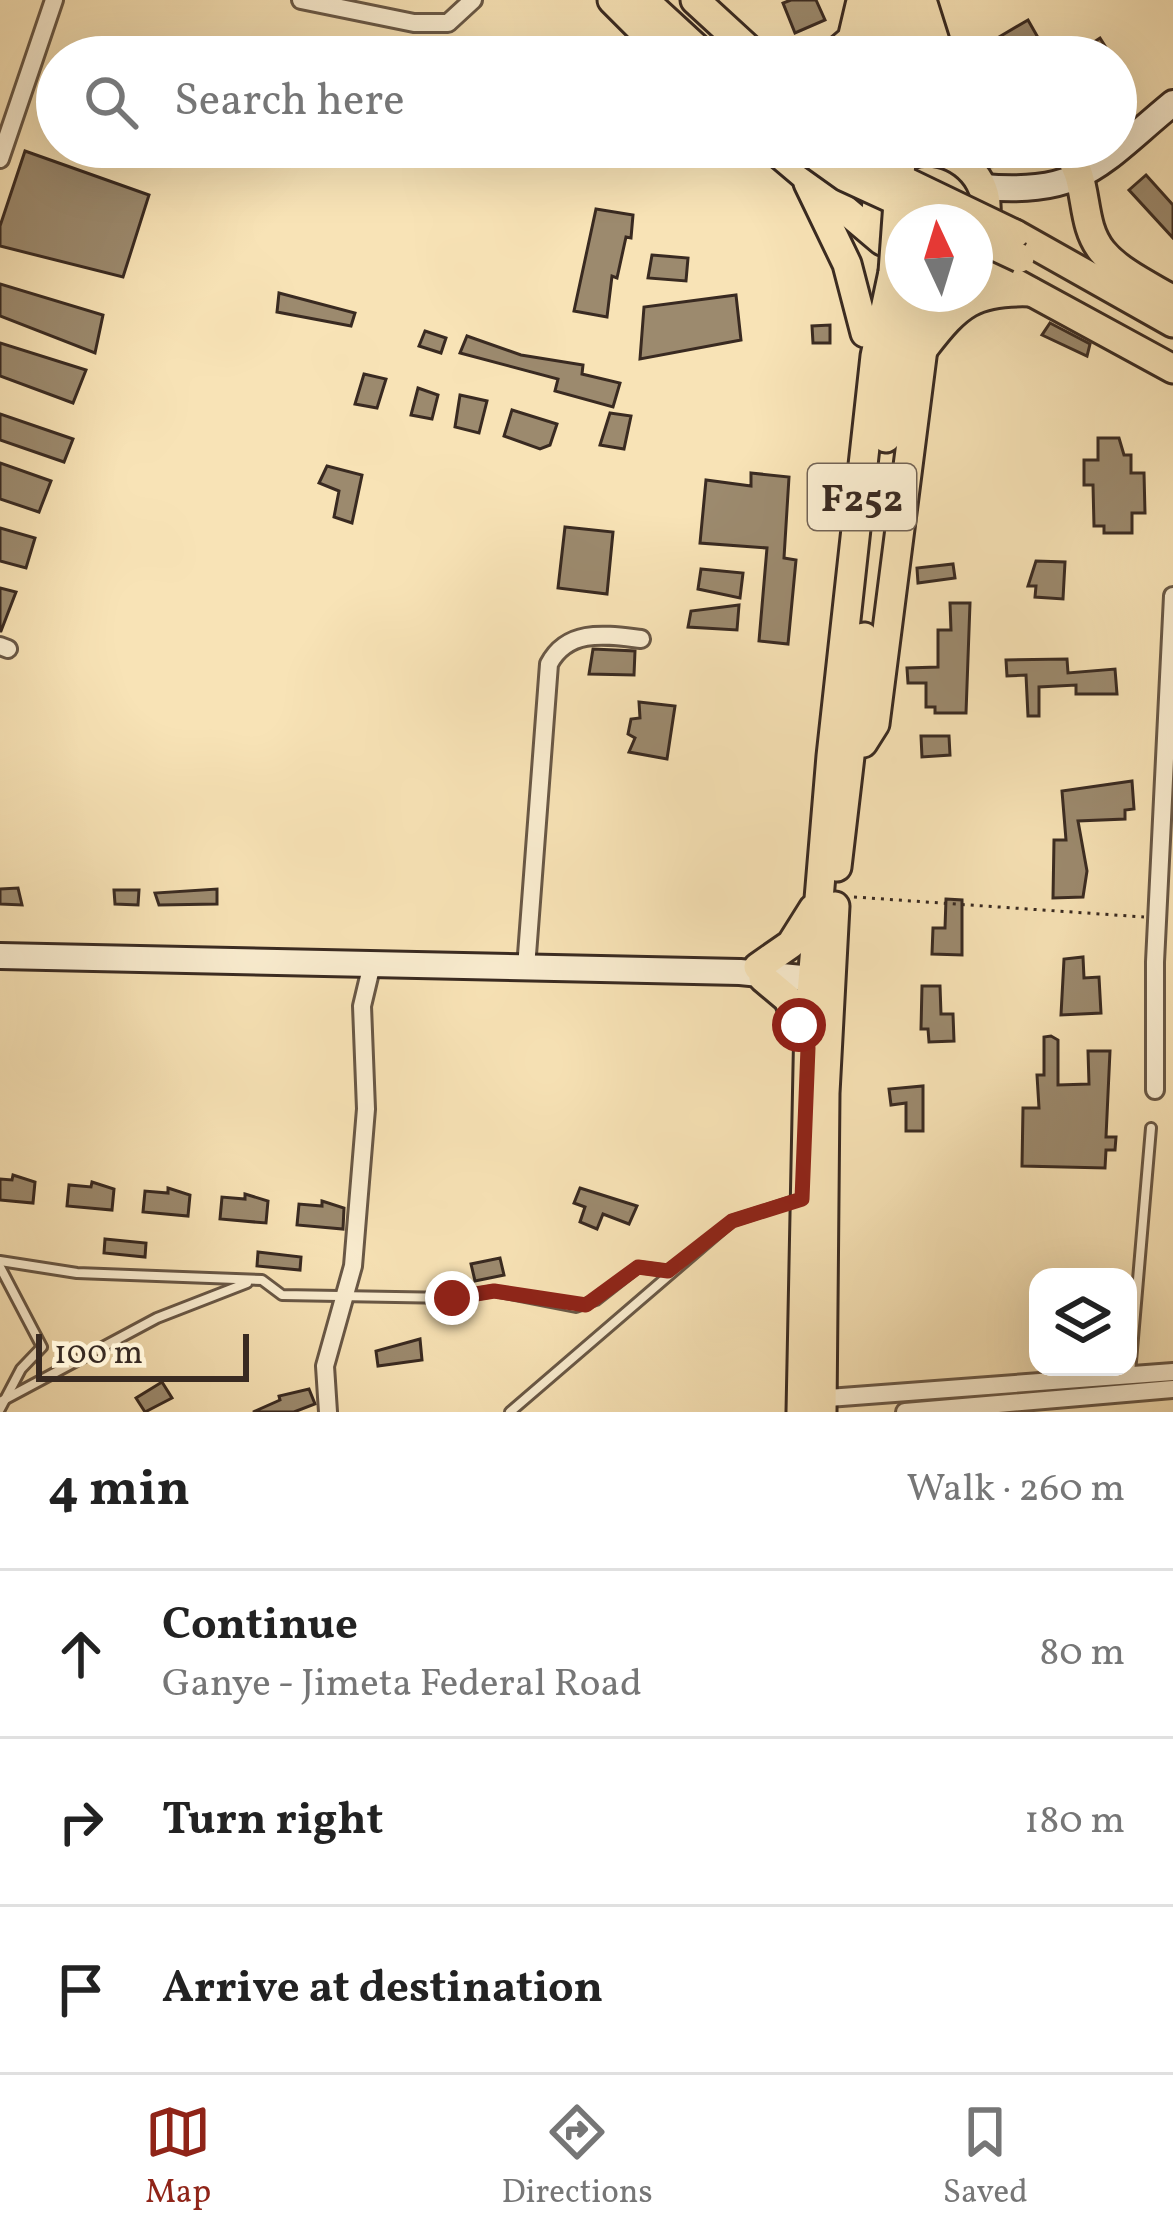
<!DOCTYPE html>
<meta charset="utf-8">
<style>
:root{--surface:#fff;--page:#f6f6f6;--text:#222;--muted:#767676;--line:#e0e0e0;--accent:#8f2418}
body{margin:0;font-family:Vollkorn,serif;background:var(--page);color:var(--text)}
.controls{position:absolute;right:36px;bottom:36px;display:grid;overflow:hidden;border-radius:24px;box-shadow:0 12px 48px #0002}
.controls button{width:108px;height:108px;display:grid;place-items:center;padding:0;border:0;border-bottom:3px solid var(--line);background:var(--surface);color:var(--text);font:60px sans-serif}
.compass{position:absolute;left:885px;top:204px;width:108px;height:108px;border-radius:50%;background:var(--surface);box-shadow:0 12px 48px #0002;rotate:356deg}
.scale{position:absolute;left:36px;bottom:30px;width:213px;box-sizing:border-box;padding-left:12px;border:6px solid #392a21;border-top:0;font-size:33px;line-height:42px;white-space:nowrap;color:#392a21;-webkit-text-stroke:9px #faedd0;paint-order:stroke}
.stop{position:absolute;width:36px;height:36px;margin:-27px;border:9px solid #8f2418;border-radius:50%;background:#fff}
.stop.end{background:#8f2418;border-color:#fff;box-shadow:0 3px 12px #0008}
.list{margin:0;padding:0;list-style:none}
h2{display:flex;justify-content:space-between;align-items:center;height:156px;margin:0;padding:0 48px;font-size:51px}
h2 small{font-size:39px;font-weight:400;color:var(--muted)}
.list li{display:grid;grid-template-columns:78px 1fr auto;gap:36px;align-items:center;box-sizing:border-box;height:168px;padding:0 48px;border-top:3px solid var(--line)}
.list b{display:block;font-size:45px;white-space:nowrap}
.list p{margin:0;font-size:39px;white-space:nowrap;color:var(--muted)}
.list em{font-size:39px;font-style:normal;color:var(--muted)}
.icon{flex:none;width:66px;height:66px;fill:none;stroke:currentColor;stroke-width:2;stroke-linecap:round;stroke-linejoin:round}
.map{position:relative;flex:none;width:1173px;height:1412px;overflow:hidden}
.search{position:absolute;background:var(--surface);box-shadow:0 12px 48px #0002;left:36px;right:36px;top:36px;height:132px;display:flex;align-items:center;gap:30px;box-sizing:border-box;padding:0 42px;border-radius:66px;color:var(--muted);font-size:45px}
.sheet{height:660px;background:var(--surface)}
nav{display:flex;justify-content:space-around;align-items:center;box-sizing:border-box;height:168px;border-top:3px solid var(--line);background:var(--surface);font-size:33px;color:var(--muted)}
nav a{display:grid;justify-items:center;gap:6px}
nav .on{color:var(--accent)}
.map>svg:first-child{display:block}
.building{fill:#9c8a6e;stroke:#392a21;stroke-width:3}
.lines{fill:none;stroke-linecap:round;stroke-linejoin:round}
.lane-casing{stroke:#695846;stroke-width:14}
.street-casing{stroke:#695846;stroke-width:22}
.secondary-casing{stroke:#392a21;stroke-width:30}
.primary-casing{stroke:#392a21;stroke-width:33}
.path{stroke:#392a21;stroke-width:3;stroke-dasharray:3 6;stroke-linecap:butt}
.lane{stroke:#faedd0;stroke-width:8}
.street{stroke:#faedd0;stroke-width:16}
.secondary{stroke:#faedd0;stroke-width:24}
.primary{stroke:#f8e3b6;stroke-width:27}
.primary-bridge-casing{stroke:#392a21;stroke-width:33;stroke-linecap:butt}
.primary-bridge{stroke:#f8e3b6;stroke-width:27}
.route{stroke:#8f2418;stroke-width:15}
.labels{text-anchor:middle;stroke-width:10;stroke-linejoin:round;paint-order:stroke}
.shield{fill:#faedd0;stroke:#736456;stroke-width:3}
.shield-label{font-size:39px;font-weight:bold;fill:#392a21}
</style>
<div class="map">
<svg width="1173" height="1412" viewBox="0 0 1173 1412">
<rect width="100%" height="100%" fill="#f8e3b6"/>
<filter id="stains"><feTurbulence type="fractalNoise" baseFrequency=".00167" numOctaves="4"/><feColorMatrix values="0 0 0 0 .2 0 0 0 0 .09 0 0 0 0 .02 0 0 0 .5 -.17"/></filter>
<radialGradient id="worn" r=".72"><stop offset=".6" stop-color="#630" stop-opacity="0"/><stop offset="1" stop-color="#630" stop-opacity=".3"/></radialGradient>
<g class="building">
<path d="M791,0H816L825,20L795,33L783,3Z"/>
<path d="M1028,20L1049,57H1010L999,37Z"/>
<path d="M1100,38L1112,57H1071Z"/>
<path d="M25,151L149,195L123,277L0,246V226Z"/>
<path d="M1146,175L1173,205V238L1129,190Z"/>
<path d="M596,209L633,215L631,238L626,237L617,278L612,276L607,317L574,311Z"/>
<path d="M652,255L688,258L686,281L648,278Z"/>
<path d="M0,284L103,315L95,353L0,316Z"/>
<path d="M279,293L355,313L351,326L277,312Z"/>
<path d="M736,295L741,340L640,359L644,307Z"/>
<path d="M1050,323L1090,344L1087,356L1042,335Z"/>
<path d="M830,325V343H813L812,326Z"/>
<path d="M425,331L446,338L441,353L419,346Z"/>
<path d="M467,336L521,355L583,365L582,374L620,383L613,407L555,391L558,379L460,353Z"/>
<path d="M0,343L86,370L73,403L0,376Z"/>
<path d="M364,374L386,379L377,408L355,404Z"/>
<path d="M418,388L438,395L432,419L411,415Z"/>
<path d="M460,395L487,401L479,433L455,427Z"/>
<path d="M512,410L557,424L550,445L540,449L504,436Z"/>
<path d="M610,413L631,416L624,449L600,445Z"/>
<path d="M0,414L73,439L64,462L0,440Z"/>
<path d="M1098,438H1119L1124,455H1131V473H1144L1145,513H1132V533H1104V526H1094L1093,485H1084V460H1098Z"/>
<path d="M0,463L51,481L39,512L0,499Z"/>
<path d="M327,466L362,475L352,523L334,517L339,491L319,483Z"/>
<path d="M751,473L789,477L784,558L796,560L788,644L759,641L767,548L700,543L706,480L751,486Z"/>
<path d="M565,527L613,532L607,594L558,588Z"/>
<path d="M0,528L35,538L26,568L0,561Z"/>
<path d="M1036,561L1065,562L1063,599L1035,597L1036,586H1028Z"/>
<path d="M953,564L955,578L918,583L917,568Z"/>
<path d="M701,569L743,573L740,598L698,589Z"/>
<path d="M0,588L16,592L1,631H0Z"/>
<path d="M950,603H970L966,713H935V707H926V683H908L907,668L938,667V630H951Z"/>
<path d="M739,605L737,630L688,627L691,611Z"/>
<path d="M593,649L635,651L634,675L589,674Z"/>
<path d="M1067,659L1068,673L1115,669L1117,694H1076V685L1039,687V716H1028L1026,675L1007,676L1006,660Z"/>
<path d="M639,702L675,706L667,759L629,752L635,738L628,734L631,719L640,718Z"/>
<path d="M921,736H949L950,755L922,757Z"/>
<path d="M1132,781L1134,809L1125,810V819L1078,821L1087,871L1083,897L1053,898L1054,840H1066L1062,791Z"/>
<path d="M18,888L22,905L0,904V889Z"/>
<path d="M217,889V904L159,905L155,893Z"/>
<path d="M114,890H139L138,905L115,904Z"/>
<path d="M946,899L962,900V955L932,954L933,928H945Z"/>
<path d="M1083,957L1084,978L1099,977L1101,1013L1061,1015L1064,959Z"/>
<path d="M922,986H940L941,1014H953L954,1041L929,1042L928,1029H921Z"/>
<path d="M1051,1036L1058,1040V1085L1089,1084L1088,1051H1110L1106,1137H1116L1115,1150H1106L1105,1168L1022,1166L1023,1108H1039L1037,1075H1044V1037Z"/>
<path d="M923,1086V1131H906V1103L891,1105L889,1089Z"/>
<path d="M13,1175L35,1182L33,1203L0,1200V1179L12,1180Z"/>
<path d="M92,1182L114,1189L112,1210L67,1206L69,1185L91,1187Z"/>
<path d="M168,1188L190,1195L188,1216L143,1212L145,1191L168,1193Z"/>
<path d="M580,1188L637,1206L629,1224L603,1214L597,1229L580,1222L585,1207L574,1203Z"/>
<path d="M245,1194L268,1201L266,1223L220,1219L222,1197L245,1199Z"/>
<path d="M322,1201L344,1208L343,1229L297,1225L299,1204L322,1206Z"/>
<path d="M105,1239L146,1243L145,1257L104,1253Z"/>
<path d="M258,1252L301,1257L300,1270L257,1266Z"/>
<path d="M500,1258L504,1275L475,1281L471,1264Z"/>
<path d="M420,1339L422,1360L378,1366L376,1351Z"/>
<path d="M162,1382L172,1398L145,1412L136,1398Z"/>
<path d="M309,1389L315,1404L294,1412H253L280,1400L279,1396Z"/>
</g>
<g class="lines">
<g class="lane-casing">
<g id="lane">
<path d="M0,1261L77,1273L262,1280L282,1295L452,1298L494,1291L576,1307L596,1300L638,1267L668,1271"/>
<path d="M0,1267L42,1347L21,1369L0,1409"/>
<path d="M1130,1373L1151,1128"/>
<path d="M0,1402L157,1318L247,1283"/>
<path d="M510,1412L732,1221L801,1199"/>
</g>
</g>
<g class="street-casing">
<g id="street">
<path d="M301,0L414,23H448L473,0"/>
<path d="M0,159L54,0"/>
<path d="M0,646L8,649"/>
<path d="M526,968L549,664C568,628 606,635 641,639"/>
<path d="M1155,1090V962L1173,596"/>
<path d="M815,1399L1173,1372"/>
<path d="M328,1412L325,1366L353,1266L366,1109L362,1006L372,964"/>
<path d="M905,1412L1173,1389"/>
</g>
</g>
<g class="secondary-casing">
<g id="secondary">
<path d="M952,156L1074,147"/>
<path d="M983,187C1084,195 1099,164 1173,103"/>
<path d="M0,956L740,972L812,979"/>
</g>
</g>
<g class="primary-casing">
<g id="primary">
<path d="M612,0L669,57"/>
<path d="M644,0L706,57"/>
<path d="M695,0L757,57"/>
<path d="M879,0L891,48"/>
<path d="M899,0L914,57"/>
<path d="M922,0L940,57"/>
<path d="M862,10L876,57"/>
<path d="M831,57L852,39L860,5"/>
<path d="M771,147L882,241"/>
<path d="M1062,147C1092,176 1077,220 1102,251C1119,272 1150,286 1173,300"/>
<path d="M808,183L847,264L865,333"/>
<path d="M876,230C868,100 1023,151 978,240"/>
<path d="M1015,234L1173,323"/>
<path d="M975,261L1173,369"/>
<path d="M925,347C958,304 974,290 1031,292"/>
<path d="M886,438L907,294"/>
<path d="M863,743L875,724L930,294"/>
<path d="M837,867L864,637"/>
<path d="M758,967L791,944L813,909"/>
<path d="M763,978L788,999L804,1037"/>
<path d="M801,1412L809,1018L831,756L875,356L893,272"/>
<path d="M822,1412L825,1093L835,906"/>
</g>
</g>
<path class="path" d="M854,897L1144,917"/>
<use href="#lane" class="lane"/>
<use href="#street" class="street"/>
<use href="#secondary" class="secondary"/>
<use href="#primary" class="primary"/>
<g class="primary-bridge-casing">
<g id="primary-bridge">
<path d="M803,147L845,177L943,222"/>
<path d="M834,147L1015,234"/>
<path d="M975,237L1020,258"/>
<path d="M893,272L902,147"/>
</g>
</g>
<use href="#primary-bridge" class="primary-bridge"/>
</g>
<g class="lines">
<path class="route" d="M452,1298L494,1291L586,1305L638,1267L668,1271L732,1221L802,1199L808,1048L799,1025"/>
</g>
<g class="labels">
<rect class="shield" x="808" y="464" width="108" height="66" rx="9"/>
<g class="shield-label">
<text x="862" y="511">F252</text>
</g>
</g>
<rect width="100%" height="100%" filter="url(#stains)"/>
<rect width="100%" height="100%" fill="url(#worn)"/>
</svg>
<div class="controls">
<button><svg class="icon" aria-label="layers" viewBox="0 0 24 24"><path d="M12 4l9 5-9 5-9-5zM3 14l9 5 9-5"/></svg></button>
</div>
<svg class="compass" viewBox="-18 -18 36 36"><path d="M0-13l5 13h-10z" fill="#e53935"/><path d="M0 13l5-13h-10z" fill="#767676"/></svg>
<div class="scale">100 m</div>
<div class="stop" style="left:799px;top:1025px"></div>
<div class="stop end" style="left:452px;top:1298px"></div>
<div class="search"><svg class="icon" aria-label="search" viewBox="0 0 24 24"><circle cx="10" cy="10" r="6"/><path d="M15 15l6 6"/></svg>Search here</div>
</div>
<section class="sheet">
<h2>4 min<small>Walk · 260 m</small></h2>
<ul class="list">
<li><svg class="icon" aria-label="ahead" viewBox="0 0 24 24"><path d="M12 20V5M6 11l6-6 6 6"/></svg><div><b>Continue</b><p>Ganye - Jimeta Federal Road</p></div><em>80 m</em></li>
<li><svg class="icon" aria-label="right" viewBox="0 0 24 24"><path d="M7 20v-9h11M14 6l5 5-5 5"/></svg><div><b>Turn right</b></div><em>180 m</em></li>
<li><svg class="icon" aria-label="arrive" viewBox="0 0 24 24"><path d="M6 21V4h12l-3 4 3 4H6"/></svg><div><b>Arrive at destination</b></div></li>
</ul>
</section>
<nav>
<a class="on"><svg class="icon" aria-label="map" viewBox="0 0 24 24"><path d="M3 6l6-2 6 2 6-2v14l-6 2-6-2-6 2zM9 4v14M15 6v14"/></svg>Map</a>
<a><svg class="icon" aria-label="directions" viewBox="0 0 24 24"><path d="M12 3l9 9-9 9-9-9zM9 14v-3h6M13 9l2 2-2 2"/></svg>Directions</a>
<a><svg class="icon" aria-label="saved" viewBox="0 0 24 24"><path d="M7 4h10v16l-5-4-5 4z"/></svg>Saved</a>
</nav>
